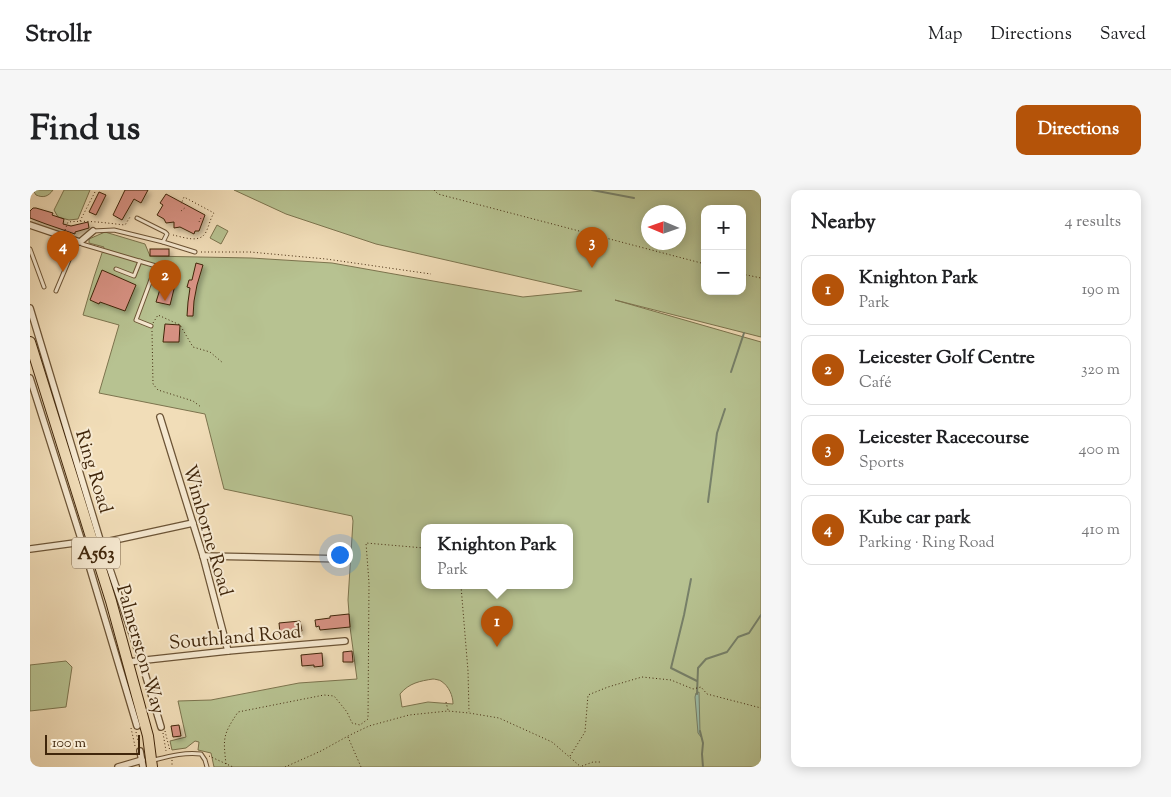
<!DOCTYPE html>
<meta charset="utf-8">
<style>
:root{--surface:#fff;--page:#f6f6f6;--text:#202124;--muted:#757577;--line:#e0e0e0;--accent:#b45309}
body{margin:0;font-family:"Sorts Mill Goudy",serif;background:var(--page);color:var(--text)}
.controls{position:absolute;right:15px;top:15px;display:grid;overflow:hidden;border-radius:10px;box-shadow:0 2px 12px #0003}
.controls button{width:45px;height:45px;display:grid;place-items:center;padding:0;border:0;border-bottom:1px solid var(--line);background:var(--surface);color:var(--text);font:25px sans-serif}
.compass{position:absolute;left:611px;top:15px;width:45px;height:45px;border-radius:50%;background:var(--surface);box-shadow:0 2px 12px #0003;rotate:272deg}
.scale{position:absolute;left:15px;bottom:12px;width:95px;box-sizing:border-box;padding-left:5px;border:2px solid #40260b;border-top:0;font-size:14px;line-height:18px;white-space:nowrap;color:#40260b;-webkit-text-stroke:4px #f6e9d1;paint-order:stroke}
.you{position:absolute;left:309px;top:364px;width:18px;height:18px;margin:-12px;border:4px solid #fff;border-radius:50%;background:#1a73e8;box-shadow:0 0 0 8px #1a73e833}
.badge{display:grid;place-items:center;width:32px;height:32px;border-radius:50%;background:var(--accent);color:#fff;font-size:16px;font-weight:700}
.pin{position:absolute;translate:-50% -41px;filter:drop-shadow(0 1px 2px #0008)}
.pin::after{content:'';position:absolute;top:26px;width:18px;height:15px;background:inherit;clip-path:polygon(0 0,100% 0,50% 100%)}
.popup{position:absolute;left:391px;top:334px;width:152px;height:65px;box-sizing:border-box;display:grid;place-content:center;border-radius:10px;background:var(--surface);filter:drop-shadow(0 1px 4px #0005);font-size:16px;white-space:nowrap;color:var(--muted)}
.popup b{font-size:19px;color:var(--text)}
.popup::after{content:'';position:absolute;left:50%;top:100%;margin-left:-10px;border:10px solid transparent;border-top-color:var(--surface)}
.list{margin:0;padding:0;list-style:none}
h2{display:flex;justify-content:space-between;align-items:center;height:65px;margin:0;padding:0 20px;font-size:21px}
h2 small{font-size:16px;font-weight:400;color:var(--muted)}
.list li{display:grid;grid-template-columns:32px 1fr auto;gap:15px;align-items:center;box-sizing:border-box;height:70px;margin:0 10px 10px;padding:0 10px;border:1px solid var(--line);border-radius:10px}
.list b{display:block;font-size:19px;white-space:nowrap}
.list p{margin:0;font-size:16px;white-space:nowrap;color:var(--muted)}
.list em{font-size:16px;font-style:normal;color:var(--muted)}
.map{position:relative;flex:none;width:731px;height:577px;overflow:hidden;border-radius:10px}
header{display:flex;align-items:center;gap:30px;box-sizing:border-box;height:70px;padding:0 25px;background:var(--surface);border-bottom:1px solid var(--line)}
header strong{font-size:24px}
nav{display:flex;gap:28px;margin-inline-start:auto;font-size:18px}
.intro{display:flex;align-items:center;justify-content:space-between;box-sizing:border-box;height:120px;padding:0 30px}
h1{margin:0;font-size:35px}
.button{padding:12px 22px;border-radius:10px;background:var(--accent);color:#fff;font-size:18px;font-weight:700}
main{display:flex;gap:30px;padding:0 30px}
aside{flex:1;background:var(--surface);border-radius:10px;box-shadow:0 2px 12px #0003}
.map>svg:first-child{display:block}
.green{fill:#b7c291;stroke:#7c744e;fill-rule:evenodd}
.water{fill:#9cbda9;stroke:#77816a}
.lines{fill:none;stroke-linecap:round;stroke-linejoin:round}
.stream{stroke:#77816a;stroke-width:2}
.building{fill:#d69182;stroke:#40260b;filter:url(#shadow)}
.lane-casing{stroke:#6c5436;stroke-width:5}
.street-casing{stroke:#6c5436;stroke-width:8}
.highway-casing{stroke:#40260b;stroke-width:12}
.path{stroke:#40260b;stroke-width:1;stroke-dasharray:1 2.5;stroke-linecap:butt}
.lane{stroke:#f6e9d1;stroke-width:3}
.street{stroke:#f6e9d1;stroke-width:5.5}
.highway{stroke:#f1ddb8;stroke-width:10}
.labels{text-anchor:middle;stroke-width:4;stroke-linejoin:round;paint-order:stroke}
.shield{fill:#f6e9d1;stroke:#776046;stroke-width:1}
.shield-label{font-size:18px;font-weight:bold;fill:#40260b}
.street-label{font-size:19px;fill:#40260b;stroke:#f6e9d1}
</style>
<header>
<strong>Strollr</strong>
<nav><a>Map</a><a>Directions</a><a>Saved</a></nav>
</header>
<div class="intro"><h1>Find us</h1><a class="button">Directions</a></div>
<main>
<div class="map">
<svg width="731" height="577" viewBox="0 0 731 577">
<defs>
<filter id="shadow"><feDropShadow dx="3" dy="3" stdDeviation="2.5" flood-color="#0004"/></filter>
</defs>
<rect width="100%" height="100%" fill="#f1ddb8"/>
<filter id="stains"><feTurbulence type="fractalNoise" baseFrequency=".004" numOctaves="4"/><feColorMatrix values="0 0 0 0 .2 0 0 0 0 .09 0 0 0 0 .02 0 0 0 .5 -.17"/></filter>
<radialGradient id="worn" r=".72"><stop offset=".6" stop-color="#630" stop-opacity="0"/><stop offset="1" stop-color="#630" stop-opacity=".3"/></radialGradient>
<g class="green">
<path d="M3,0H23C18,7 13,8 6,5Z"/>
<path d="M34,0H60L48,29L39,30L28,27L24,20Z"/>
<path d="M204,0H731V147L585,110L731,152V577H184L181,563L168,560L169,552L165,551L156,558L142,560L140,551L156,547L148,511L181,510L269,493L327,489L320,437L318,410L323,331L322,326L194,299L175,224L69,203L89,135L53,125L64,87L74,57L59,53V49L75,42L115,54L120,66L221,68L302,73L493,107L552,101L346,54L256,24ZM675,19H712V101H675ZM618,22H648V52H618ZM394,338H540V396H394ZM403,489C404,489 410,490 411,491C419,496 423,506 423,514L398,512L372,517L370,504C379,493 390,491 403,489Z"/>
<path d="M187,35L198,41L191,54L180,48Z"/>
<path d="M36,471L42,477L36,517L0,521V475Z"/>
</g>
<path class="water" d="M669,502L670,542L671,547L668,543L665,507L666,503Z"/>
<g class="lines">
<g class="stream">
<path d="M562,0L604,8"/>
<path d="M701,182L714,143"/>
<path d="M678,312L687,243L695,219"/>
<path d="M661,389L654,425L641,478L667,491"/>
<path d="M667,504L668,478L676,469L697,462L708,447L719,443L731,425"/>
<path d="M670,541L673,553L672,564L673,577"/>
</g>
</g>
<g class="building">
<path d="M95,0H118L111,13L104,9L92,30L83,25Z"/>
<path d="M69,2L76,5L66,25L59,22Z"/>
<path d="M136,4L175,25L169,41H165L164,44L150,37L144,38V32L136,33L134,29L127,25L133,15L130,13Z"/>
<path d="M3,18H6L23,23L22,25L34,29L33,34L41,36L58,32L59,38L45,42V44L16,34L0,28V21Z"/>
<rect x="120" y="59" width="19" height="7"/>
<path d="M166,73L173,75L167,95L164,111L163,126H157L158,112L160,98L157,97L159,90H162Z"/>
<path d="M72,80L106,95L95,121L70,112L69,114L60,110Z"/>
<path d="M136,80L144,82L142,92L145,95L140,115L126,112Z"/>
<path d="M135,134L150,135L149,152H133Z"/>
<path d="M319,424L320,437L290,440L289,436L286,437L285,430L300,428V426Z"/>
<path d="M270,431L272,441L250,443L249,433Z"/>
<path d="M322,461L323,472H313V462Z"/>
<path d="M292,463L293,476L284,477V475L272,476L271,465Z"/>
<path d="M149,535L151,546L143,547L141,536Z"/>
</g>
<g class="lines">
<g class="lane-casing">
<g id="lane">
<path d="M107,28L135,42L137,44L133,52"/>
<path d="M63,41L84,40L133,52L165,62"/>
<path d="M51,52L52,54L126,76L106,130L121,136"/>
<path d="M0,59L14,97"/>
<path d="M86,79L104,86L110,71"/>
<path d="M26,101L47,51"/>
<path d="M124,570C140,566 155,562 171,564L175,570L177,577"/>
</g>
</g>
<g class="street-casing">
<g id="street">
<path d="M0,35L50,52L63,41"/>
<path d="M0,118L71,353L111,470L131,537"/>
<path d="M0,188L52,352L107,536"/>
<path d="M130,227L173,366L198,461"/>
<path d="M71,353L163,333"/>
<path d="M0,359L52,352"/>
<path d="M173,366L317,369"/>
<path d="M98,472L198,461L315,451"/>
<path d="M110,561L113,577"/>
<path d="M88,577L112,570"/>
</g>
</g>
<g class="highway-casing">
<path id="highway" d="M0,152L81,411L118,546L122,577"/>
</g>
<g class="path">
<path d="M404,0L408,4L675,74"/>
<path d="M151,21L156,17"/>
<path d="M50,31L66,0"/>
<path d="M169,32L172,26"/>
<path d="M35,40L38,32C58,30 76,33 95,35L100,27"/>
<path d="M143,45C153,47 170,54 176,42C179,36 180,29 184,23L154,7L151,14"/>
<path d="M171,62H220L296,69L401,84"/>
<path d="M712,84L731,88"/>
<path d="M123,133L128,125L150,135L163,157L180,162L193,173"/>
<path d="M122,141L123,194L128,200L163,211L171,217"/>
<path d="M431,396L438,481L439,522"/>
<path d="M416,512L418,520"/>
<path d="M101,538L105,556"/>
<path d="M135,541L140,561"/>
<path d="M106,542L109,555"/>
<path d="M133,543L136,561"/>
<path d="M318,547L331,577"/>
<path d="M179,566L203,577"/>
<path d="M540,566L555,542L558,505L578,497L612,487L641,490L663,499L671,497L677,504L731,518"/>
<path d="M142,570V577"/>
<path d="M196,574C193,547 193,545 208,522L294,505L304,506L317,522L322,533L330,535L338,529L339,393L336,353L394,358"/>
<path d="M552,576L563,572H570"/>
<path d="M255,577L291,561L318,546L339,536L379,525L418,521L439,523L469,528L522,552L551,577"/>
</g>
<use href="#lane" class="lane"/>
<use href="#street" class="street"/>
<use href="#highway" class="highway"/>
</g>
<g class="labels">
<rect class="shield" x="42" y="347.5" width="48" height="31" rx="4"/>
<g class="shield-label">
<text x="66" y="369">A563</text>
</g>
<g class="street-label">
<text transform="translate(65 281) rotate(73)" y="7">Ring Road</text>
<text transform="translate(179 340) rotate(74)" y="7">Wimborne Road</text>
<text transform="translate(205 446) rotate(-5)" y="7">Southland Road</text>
<text transform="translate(112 459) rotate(74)" y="7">Palmerston Way</text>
</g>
</g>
<rect width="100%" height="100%" filter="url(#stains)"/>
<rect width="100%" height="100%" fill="url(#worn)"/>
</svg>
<div class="controls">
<button>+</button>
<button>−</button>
</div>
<svg class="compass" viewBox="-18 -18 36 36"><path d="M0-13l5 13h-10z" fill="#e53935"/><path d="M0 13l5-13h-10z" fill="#757577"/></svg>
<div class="scale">100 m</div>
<div class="you"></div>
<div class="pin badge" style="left:467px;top:457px">1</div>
<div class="popup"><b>Knighton Park</b>Park</div>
<div class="pin badge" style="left:135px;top:111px">2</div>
<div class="pin badge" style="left:562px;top:78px">3</div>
<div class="pin badge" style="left:33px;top:82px">4</div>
</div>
<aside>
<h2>Nearby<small>4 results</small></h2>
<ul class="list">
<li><span class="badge">1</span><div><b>Knighton Park</b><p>Park</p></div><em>190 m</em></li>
<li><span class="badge">2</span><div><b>Leicester Golf Centre</b><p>Café</p></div><em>320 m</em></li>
<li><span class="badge">3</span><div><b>Leicester Racecourse</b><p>Sports</p></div><em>400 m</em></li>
<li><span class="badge">4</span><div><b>Kube car park</b><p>Parking · Ring Road</p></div><em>410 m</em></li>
</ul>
</aside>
</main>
